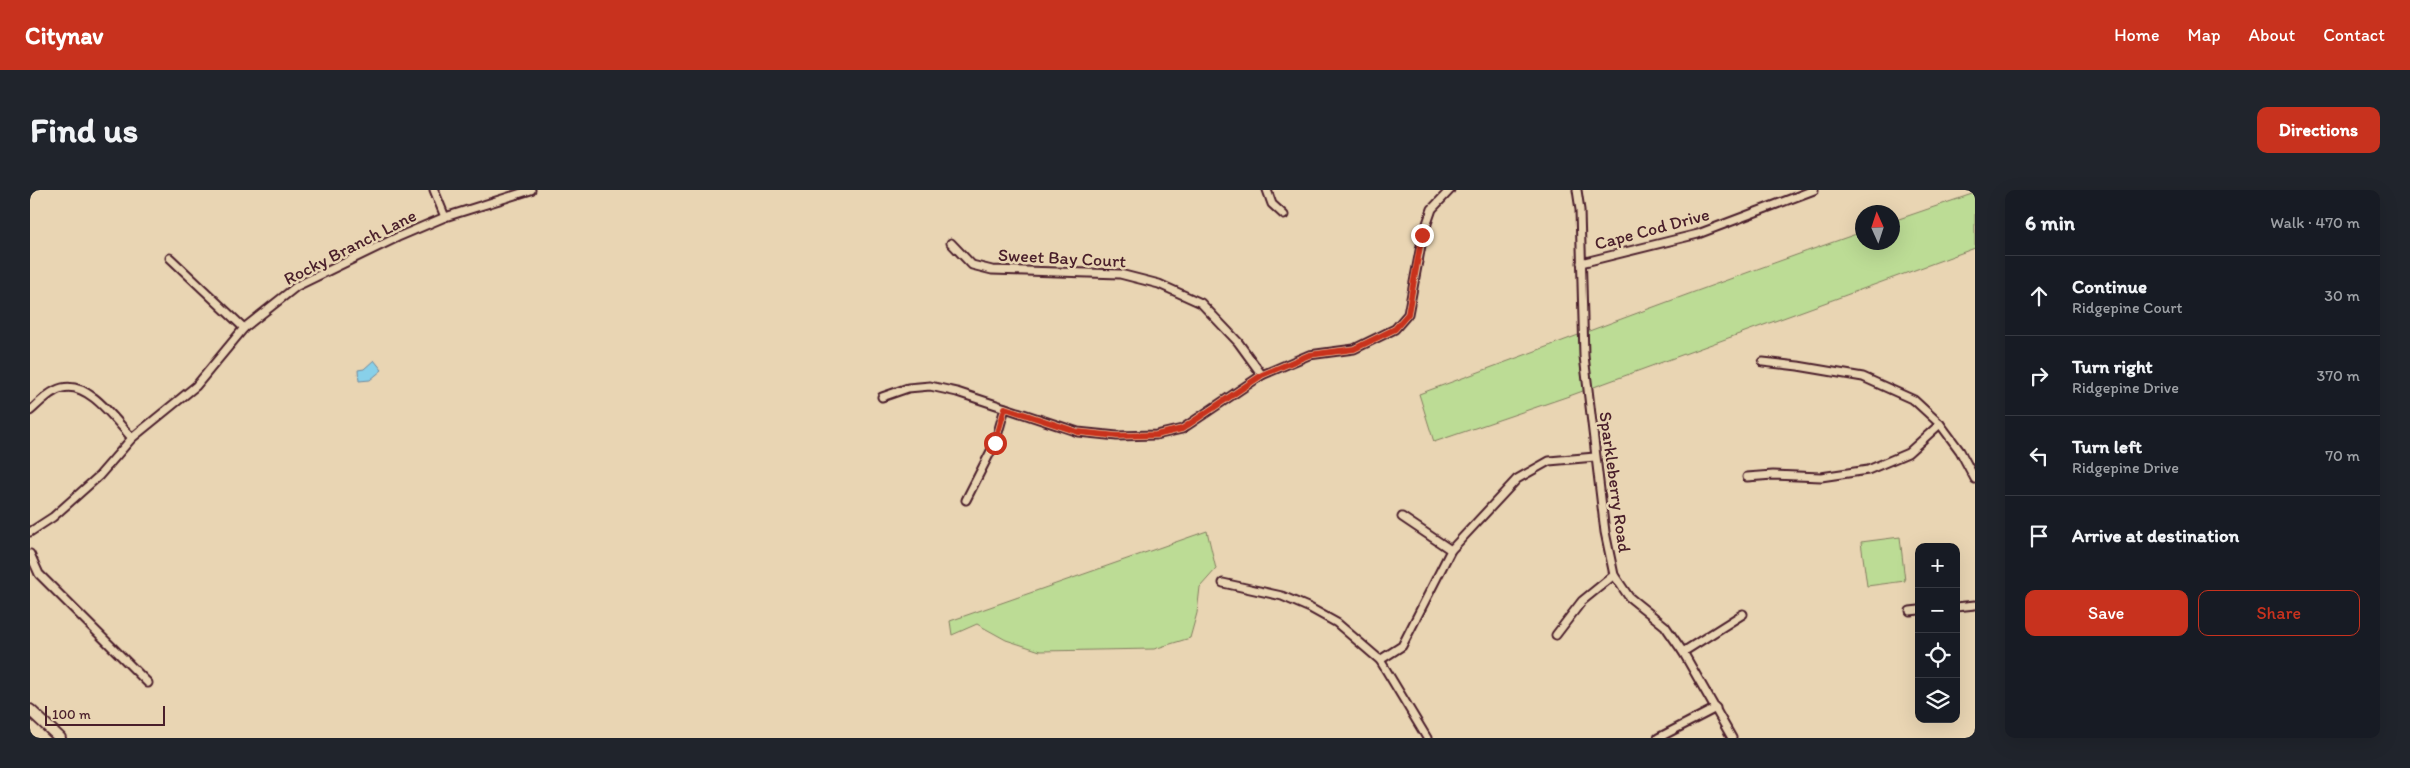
<!DOCTYPE html>
<meta charset="utf-8">
<style>
:root{--surface:#171b24;--page:#20242c;--text:#f1f3f6;--muted:#9ea1a6;--line:#363941;--accent:#c8321e}
body{margin:0;font-family:Itim,sans-serif;background:var(--page);color:var(--text)}
.controls{position:absolute;right:15px;bottom:15px;display:grid;overflow:hidden;border-radius:10px;box-shadow:0 5px 20px #0002}
.controls button{width:45px;height:45px;display:grid;place-items:center;padding:0;border:0;border-bottom:1px solid var(--line);background:var(--surface);color:var(--text);font:25px sans-serif}
.compass{position:absolute;left:1825px;top:15px;width:45px;height:45px;border-radius:50%;background:var(--surface);box-shadow:0 5px 20px #0002;rotate:357deg}
.scale{position:absolute;left:15px;bottom:12px;width:120px;box-sizing:border-box;padding-left:5px;border:2px solid #4a1f2b;border-top:0;font-size:14px;line-height:18px;white-space:nowrap;color:#4a1f2b;-webkit-text-stroke:4px #e9d5b3;paint-order:stroke}
.stop{position:absolute;width:15px;height:15px;margin:-11px;border:4px solid #c8321e;border-radius:50%;background:#fff}
.stop.end{background:#c8321e;border-color:#fff;box-shadow:0 1px 5px #0008}
.list{margin:0;padding:0;list-style:none}
h2{display:flex;justify-content:space-between;align-items:center;height:65px;margin:0;padding:0 20px;font-size:21px}
h2 small{font-size:16px;font-weight:400;color:var(--muted)}
.list li{display:grid;grid-template-columns:32px 1fr auto;gap:15px;align-items:center;box-sizing:border-box;height:80px;padding:0 20px;border-top:1px solid var(--line)}
.list b{display:block;font-size:19px;white-space:nowrap}
.list p{margin:0;font-size:16px;white-space:nowrap;color:var(--muted)}
.list em{font-size:16px;font-style:normal;color:var(--muted)}
.actions{display:flex;gap:10px;padding:15px 20px}
.actions a{flex:1;padding:11px 0;border:1px solid var(--accent);border-radius:10px;text-align:center;font-size:18px;color:var(--accent)}
.actions .main{background:var(--accent);color:#fff}
.icon{flex:none;width:28px;height:28px;fill:none;stroke:currentColor;stroke-width:2;stroke-linecap:round;stroke-linejoin:round}
.map{position:relative;flex:none;width:1945px;height:548px;overflow:hidden;border-radius:10px}
header{display:flex;align-items:center;gap:30px;box-sizing:border-box;height:70px;padding:0 25px;background:var(--accent);color:#fff}
header strong{font-size:24px}
nav{display:flex;gap:28px;margin-inline-start:auto;font-size:18px}
.intro{display:flex;align-items:center;justify-content:space-between;box-sizing:border-box;height:120px;padding:0 30px}
h1{margin:0;font-size:35px}
.button{padding:12px 22px;border-radius:10px;background:var(--accent);color:#fff;font-size:18px;font-weight:700}
main{display:flex;gap:30px;padding:0 30px}
aside{flex:1;background:var(--surface);border-radius:10px;box-shadow:0 5px 20px #0002}
.map>svg:first-child{display:block}
.green{fill:#bcdc95;stroke:#837e60}
.water{fill:#88d0e9;stroke:#6f899d}
.lines{fill:none;stroke-linecap:round;stroke-linejoin:round}
.street-casing{stroke:#4a1f2b;stroke-width:11}
.primary-casing{stroke:#4a1f2b;stroke-width:14}
.street{stroke:#e9d5b3;stroke-width:7}
.primary{stroke:#e9d5b3;stroke-width:10}
.route{stroke:#c8321e;stroke-width:6}
.labels{text-anchor:middle;stroke-width:5;stroke-linejoin:round;paint-order:stroke}
.street-label{font-size:18px;fill:#4a1f2b;stroke:#e9d5b3}
</style>
<header>
<strong>Citynav</strong>
<nav><a>Home</a><a>Map</a><a>About</a><a>Contact</a></nav>
</header>
<div class="intro"><h1>Find us</h1><a class="button">Directions</a></div>
<main>
<div class="map">
<svg width="1945" height="548" viewBox="0 0 1945 548">
<rect width="100%" height="100%" fill="#e9d5b3"/>
<filter id="ink" filterUnits="userSpaceOnUse"><feTurbulence type="fractalNoise" baseFrequency=".02" numOctaves="2"/><feDisplacementMap in="SourceGraphic" scale="10" xChannelSelector="R" yChannelSelector="G"/><feConvolveMatrix kernelMatrix="1 2 1 2 8 2 1 2 1" color-interpolation-filters="sRGB"/></filter>
<g filter="url(#ink)">
<g class="green">
<path d="M1945,3V58L1542,205L1404,252L1389,204C1537,150 1684,93 1832,42V52H1862L1863,31Z"/>
<path d="M1177,341L1186,379L1170,397L1167,423L1160,448L1124,459L1010,461L976,450L947,434L922,445L920,431Z"/>
<path d="M1870,347L1875,391L1837,396L1831,352Z"/>
</g>
<path class="water" d="M344,170L352,180L340,190L329,191L328,180L334,179Z"/>
<g class="lines">
<g class="street-casing">
<g id="street">
<path d="M404,0L415,27"/>
<path d="M1237,0L1242,14L1254,25"/>
<path d="M1547,0L1550,20L1554,166L1575,342L1584,385L1599,407L1635,436L1653,462L1702,548"/>
<path d="M921,53L942,75L962,80L1090,84L1129,94L1171,113L1208,152L1232,185"/>
<path d="M140,68L214,138"/>
<path d="M1551,73L1668,44L1784,0"/>
<path d="M1733,172L1768,176L1833,187L1884,210L1910,234L1930,261L1945,289"/>
<path d="M852,207L878,198L900,196L927,202L1048,242L1087,246L1126,245L1152,239L1232,185L1279,165L1324,159L1365,139L1378,124L1393,45L1402,19L1420,0"/>
<path d="M0,221C9,213 20,201 32,198C59,191 85,230 102,248"/>
<path d="M1717,287L1743,285L1791,287L1838,280L1878,263L1910,234"/>
<path d="M936,310L965,253L975,218"/>
<path d="M1372,327L1421,360"/>
<path d="M0,342L23,327L69,286L102,248L166,196L214,138L267,96L368,47L415,27L501,0"/>
<path d="M0,364L9,384L118,493"/>
<path d="M1193,393L1252,406L1280,418L1307,433L1350,470L1397,548"/>
<path d="M1926,417L1945,415"/>
<path d="M1880,421L1889,420"/>
<path d="M1526,445L1552,411L1584,385"/>
<path d="M1653,462L1713,424"/>
<path d="M1350,470L1372,456L1421,360L1487,289L1519,271L1565,267"/>
<path d="M1628,548L1686,518"/>
</g>
</g>
<g class="primary-casing">
<path id="primary" d="M0,520L30,548"/>
</g>
<use href="#street" class="street"/>
<use href="#primary" class="primary"/>
</g>
</g>
<g class="lines" filter="url(#ink)">
<path class="route" d="M965,253L975,218L1048,242L1087,246L1126,245L1152,239L1232,185L1279,165L1324,159L1365,139L1378,124L1392,45"/>
</g>
<g class="labels">
<g class="street-label">
<text transform="translate(1622 39) rotate(-15)" y="6">Cape Cod Drive</text>
<text transform="translate(320 57) rotate(-27)" y="6">Rocky Branch Lane</text>
<text transform="translate(1032 68) rotate(3)" y="6">Sweet Bay Court</text>
<text transform="translate(1585 292) rotate(82)" y="6">Sparkleberry Road</text>
</g>
</g>
</svg>
<div class="controls">
<button>+</button>
<button>−</button>
<button><svg class="icon" aria-label="locate" viewBox="0 0 24 24"><circle cx="12" cy="12" r="6"/><path d="M12 2v4M12 18v4M2 12h4M18 12h4"/></svg></button>
<button><svg class="icon" aria-label="layers" viewBox="0 0 24 24"><path d="M12 4l9 5-9 5-9-5zM3 14l9 5 9-5"/></svg></button>
</div>
<svg class="compass" viewBox="-18 -18 36 36"><path d="M0-13l5 13h-10z" fill="#e53935"/><path d="M0 13l5-13h-10z" fill="#9ea1a6"/></svg>
<div class="scale">100 m</div>
<div class="stop" style="left:965px;top:253px"></div>
<div class="stop end" style="left:1392px;top:45px"></div>
</div>
<aside>
<h2>6 min<small>Walk · 470 m</small></h2>
<ul class="list">
<li><svg class="icon" aria-label="ahead" viewBox="0 0 24 24"><path d="M12 20V5M6 11l6-6 6 6"/></svg><div><b>Continue</b><p>Ridgepine Court</p></div><em>30 m</em></li>
<li><svg class="icon" aria-label="right" viewBox="0 0 24 24"><path d="M7 20v-9h11M14 6l5 5-5 5"/></svg><div><b>Turn right</b><p>Ridgepine Drive</p></div><em>370 m</em></li>
<li><svg class="icon" aria-label="left" viewBox="0 0 24 24"><path d="M17 20v-9H6M10 6l-5 5 5 5"/></svg><div><b>Turn left</b><p>Ridgepine Drive</p></div><em>70 m</em></li>
<li><svg class="icon" aria-label="arrive" viewBox="0 0 24 24"><path d="M6 21V4h12l-3 4 3 4H6"/></svg><div><b>Arrive at destination</b></div></li>
</ul>
<div class="actions"><a class="main">Save</a><a>Share</a></div>
</aside>
</main>
